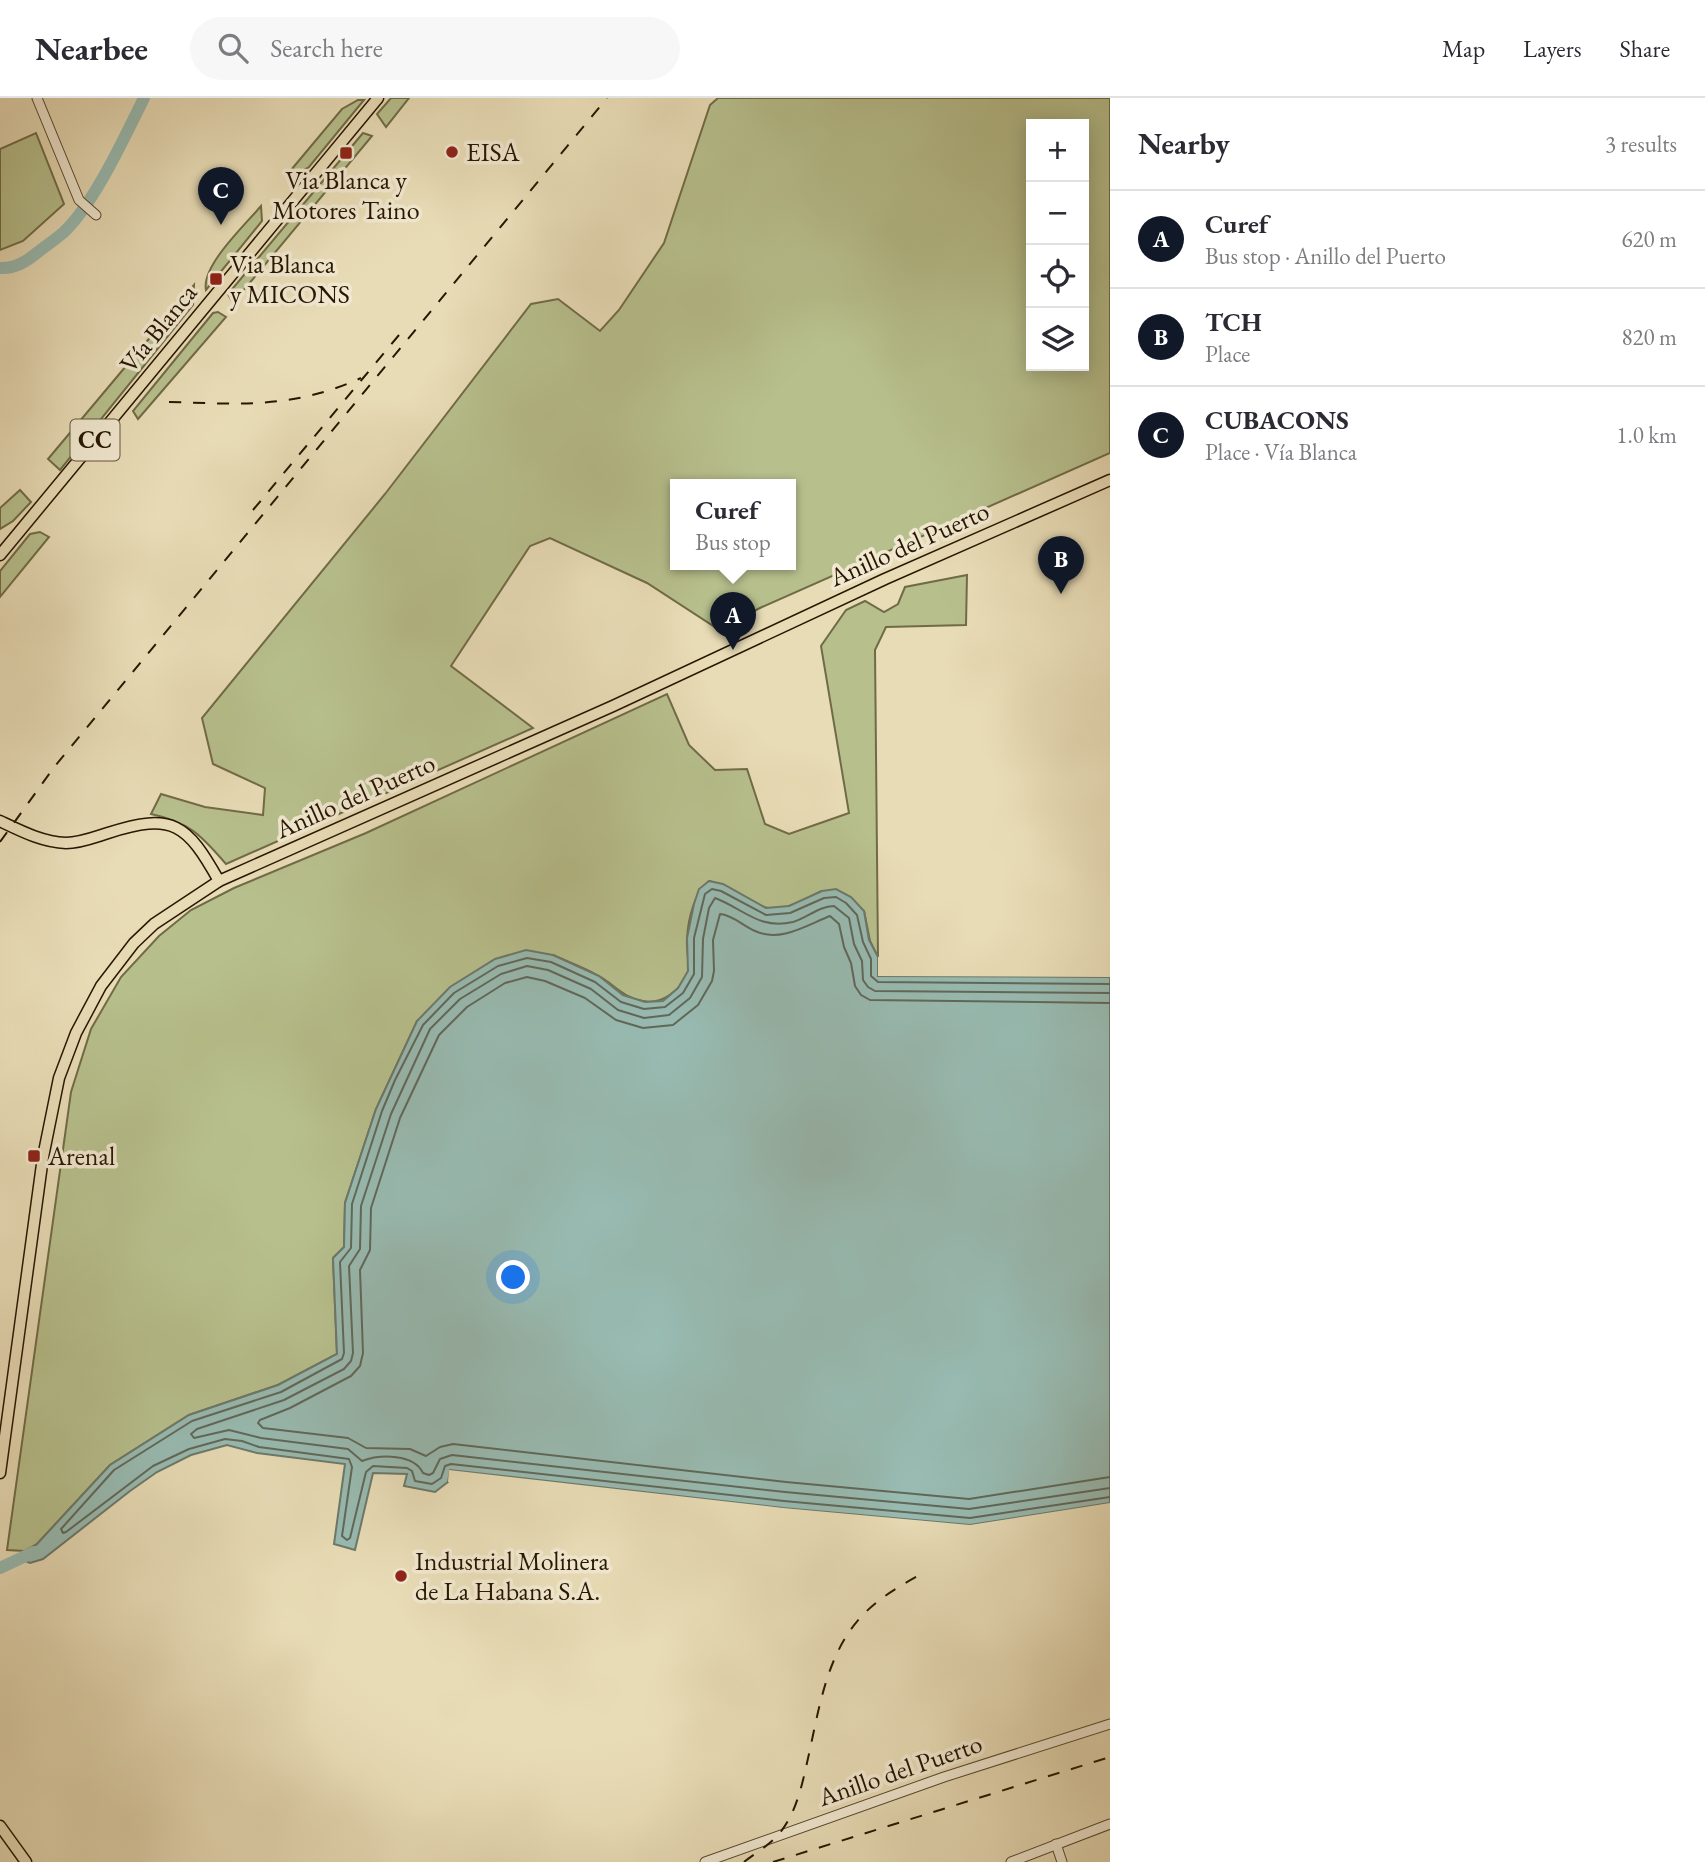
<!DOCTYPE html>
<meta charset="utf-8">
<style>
:root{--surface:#fff;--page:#f7f7f7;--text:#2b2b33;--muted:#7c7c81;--line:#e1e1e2;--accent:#111827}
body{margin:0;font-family:"EB Garamond",serif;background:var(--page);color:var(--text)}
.controls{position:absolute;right:21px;top:21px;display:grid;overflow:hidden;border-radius:0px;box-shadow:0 4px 18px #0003}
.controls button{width:63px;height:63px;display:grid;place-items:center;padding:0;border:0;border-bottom:2px solid var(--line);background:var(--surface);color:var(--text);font:35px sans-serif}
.you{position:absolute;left:514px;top:1180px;width:24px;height:24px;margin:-18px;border:5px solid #fff;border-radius:50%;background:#1a73e8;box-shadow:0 0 0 10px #1a73e833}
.badge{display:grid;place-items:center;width:46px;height:46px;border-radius:50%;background:var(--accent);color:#fff;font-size:23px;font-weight:700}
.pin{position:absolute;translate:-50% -58px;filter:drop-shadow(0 2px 4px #0008)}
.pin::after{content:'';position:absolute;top:37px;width:24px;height:21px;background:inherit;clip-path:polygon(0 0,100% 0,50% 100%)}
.popup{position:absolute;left:670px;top:381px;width:126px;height:91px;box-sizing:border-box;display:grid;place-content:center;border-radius:0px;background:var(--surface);filter:drop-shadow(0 2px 5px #0005);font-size:23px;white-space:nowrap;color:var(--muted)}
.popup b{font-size:26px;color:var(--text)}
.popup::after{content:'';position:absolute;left:50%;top:100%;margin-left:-14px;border:14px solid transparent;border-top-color:var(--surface)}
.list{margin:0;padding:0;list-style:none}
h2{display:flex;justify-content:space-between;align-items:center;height:91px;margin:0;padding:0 28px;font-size:30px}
h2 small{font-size:23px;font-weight:400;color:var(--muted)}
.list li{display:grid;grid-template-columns:46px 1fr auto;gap:21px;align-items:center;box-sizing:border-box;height:98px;padding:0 28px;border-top:2px solid var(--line)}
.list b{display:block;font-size:26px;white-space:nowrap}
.list p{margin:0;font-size:23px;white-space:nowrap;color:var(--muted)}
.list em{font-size:23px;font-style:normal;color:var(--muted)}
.icon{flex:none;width:38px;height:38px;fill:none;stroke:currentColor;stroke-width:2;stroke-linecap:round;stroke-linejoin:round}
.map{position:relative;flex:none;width:1110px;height:1764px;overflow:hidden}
header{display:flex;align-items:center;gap:42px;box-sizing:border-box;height:98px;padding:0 35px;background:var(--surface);border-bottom:2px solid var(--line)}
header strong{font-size:33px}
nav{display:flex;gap:38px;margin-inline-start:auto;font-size:24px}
.search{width:490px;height:63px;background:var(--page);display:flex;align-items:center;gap:18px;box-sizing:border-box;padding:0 24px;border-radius:38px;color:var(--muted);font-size:26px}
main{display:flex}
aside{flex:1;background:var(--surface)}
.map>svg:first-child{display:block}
.green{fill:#b7c08d;stroke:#706b47;stroke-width:2;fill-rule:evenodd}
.water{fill:#98bbb2;stroke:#6b796b;stroke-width:2}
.pier{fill:#e8dcb6}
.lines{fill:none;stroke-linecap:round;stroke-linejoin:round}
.shore{stroke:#60685a;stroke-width:2}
.river{stroke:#98bbb2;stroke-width:12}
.minor-casing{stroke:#58482e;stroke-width:11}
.major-casing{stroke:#281601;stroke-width:13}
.minor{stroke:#f0e8d0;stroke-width:9}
.major{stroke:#e8dcb6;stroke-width:10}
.rail{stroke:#281601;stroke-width:2;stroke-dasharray:12 12;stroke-linecap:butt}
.poi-dot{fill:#8f2418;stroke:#f0e8d0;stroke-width:2.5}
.labels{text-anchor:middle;stroke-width:7;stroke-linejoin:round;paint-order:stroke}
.shield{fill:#f0e8d0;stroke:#64553f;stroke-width:2}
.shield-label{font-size:24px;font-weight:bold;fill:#281601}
.poi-label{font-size:26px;fill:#281601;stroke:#f0e8d0;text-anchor:start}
.street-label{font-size:26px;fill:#281601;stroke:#f0e8d0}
</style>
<header>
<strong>Nearbee</strong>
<div class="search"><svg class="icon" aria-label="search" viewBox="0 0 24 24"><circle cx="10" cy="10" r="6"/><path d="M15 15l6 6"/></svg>Search here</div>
<nav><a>Map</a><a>Layers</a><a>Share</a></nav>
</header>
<main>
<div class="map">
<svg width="1110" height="1764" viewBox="0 0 1110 1764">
<rect width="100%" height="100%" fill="#e8dcb6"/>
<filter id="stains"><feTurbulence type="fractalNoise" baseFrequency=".00286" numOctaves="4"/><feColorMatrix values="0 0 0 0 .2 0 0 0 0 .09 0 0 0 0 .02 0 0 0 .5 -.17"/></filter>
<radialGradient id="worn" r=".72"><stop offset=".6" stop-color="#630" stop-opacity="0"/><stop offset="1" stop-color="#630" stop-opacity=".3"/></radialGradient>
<g class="green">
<path d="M391,0H409L386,29L377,16Z"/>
<path d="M718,0H1110V355L762,509L718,531L647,485L550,440L530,448L451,568L533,630L226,766C201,737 189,724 151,716L161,696L205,709L263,717L265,690L213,666L202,620L385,396L531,206L558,201L600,233L619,212L664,145L710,7ZM1031,26H1084V268H1031ZM675,386H791V466H675Z"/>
<path d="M358,2H364L309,69L302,73L291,72L342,11Z"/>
<path d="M36,35L64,106L23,143L0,152V51Z"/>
<path d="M363,35L372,38L233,205L228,196Z"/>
<path d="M261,108L262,123L206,192C201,168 245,127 261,108Z"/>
<path d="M194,187L193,207L60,372L48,361Z"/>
<path d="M218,214L226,219L138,321L133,313L213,215Z"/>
<path d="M20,392L31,404L13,423L0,431V410Z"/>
<path d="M40,434L49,439L0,499V473L30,436Z"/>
<path d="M967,477L966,527L886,529L875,552L878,859L870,843L864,813L822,793C806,800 783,816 764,809C744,801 733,788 709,783C694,796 688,821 687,841C686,851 690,864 688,873C682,892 662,907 643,903C623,900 614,886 597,877C583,869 568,864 553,857L417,923L376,1011L345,1105L344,1149L333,1160L337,1256L278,1287L189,1317L110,1367L37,1446L25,1453L7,1452L71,994L91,931L121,879L159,838L191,812L234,790L366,735L667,596L689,647L715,672L747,671L765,726L789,736L849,715L821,548L846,512L865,503L884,514L898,506L905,489Z"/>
</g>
<path class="water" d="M709,783L723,786L766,810L789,808L822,793L836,791L851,799L864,813L869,842L878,859V878L1110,879V1405L970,1427L783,1410L450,1372L448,1384L435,1394L404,1388L407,1376L373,1375L355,1452L334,1446L345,1366L257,1355L227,1347L191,1357L157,1374L130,1393L43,1461L30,1465L20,1461L25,1453L37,1446L110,1367L189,1317L278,1287L337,1256L333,1160L344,1149L345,1105L376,1011L417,923L450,889L495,861L526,852L553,857L599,878L623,897L645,904L663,903L678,890L688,873L687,840L694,806L699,791Z"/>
<g class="pier">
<path d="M878,859H881V874L1110,876V879L878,878Z"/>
<path d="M449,1372L783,1410L970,1427L1110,1405V1409L970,1431L783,1413L452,1376V1384H448Z"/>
</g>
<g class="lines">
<g class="shore">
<path d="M1110,886L878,884L871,878V861L863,844L857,817L846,805L836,799L824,800L790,815L766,817L721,793L712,791L705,796L694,840V876L683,895L665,909L644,911L621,904L595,884L551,864L527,860L498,868L454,895L423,927L395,982L382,1013L352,1106L351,1150L340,1164L344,1255L342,1261L281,1294L192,1323L114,1372L61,1431L63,1435L66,1434L153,1368L189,1351L225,1341L242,1343L259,1349L349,1361L352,1369L342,1438L347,1442L350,1440L366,1374L373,1368L407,1370L412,1373L415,1383L432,1386L441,1380L445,1368L451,1366L784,1403L970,1420L1110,1399"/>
<path d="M1110,895L875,893L868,889L863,882L862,863L854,846L849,820L834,808C819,808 807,820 793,824C759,832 744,811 715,800L709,810L703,841L702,879L690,900L669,917L644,920L618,912L591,891L548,872L527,868L501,876L460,901L430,931L391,1016L361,1108L360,1151L349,1168L353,1255L351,1263L344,1271L284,1302L197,1331L191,1336L194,1340L229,1332L261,1340L348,1351L362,1363C381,1356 414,1356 423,1375L429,1377L433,1375L440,1361L452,1357L785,1394L969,1411L1110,1390"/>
<path d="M1110,905L870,902L861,897L855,888L851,865L844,849L839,826L830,818C807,827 780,845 755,833C743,828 733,817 720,816L713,842L714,873L712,883L698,907L673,927L643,930L616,922L585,900L545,883L527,879L505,885L467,909L439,937L400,1020L371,1110L370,1152L360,1172L363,1255L360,1268L351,1278L290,1310L260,1322L258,1325L263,1330L348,1340L366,1350L410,1351L426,1358L440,1349L453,1346L786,1384L969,1401L1110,1379"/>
</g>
<g class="river">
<path d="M0,170C15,171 27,163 38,154C47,147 56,141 64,134C94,106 125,38 144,0"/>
<path d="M0,1470L34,1454"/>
</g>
<g class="minor-casing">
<g id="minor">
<path d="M37,0L79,102L96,117"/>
<path d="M1056,1746L1062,1764"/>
<path d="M705,1764L944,1679L1110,1626"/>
<path d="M1011,1764L1110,1726"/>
</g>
</g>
<g class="major-casing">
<g id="major">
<path d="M0,457L378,0"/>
<path d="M0,723C21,733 42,744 66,745C80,745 95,739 108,735C173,714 187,726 219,783"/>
<path d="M0,1375L43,1059L59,980L76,935L101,888L134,845L154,826L219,783L613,608L885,481L1110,382"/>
<path d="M0,1728L26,1764"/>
</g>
</g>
<use href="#minor" class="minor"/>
<use href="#major" class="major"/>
<g class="rail">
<path d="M169,304C241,306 292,311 361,280"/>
<path d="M253,412L399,237"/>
<path d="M0,744L55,668L607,0"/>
<path d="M744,1764C754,1756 768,1748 777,1738C794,1720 801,1692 806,1669C818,1619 824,1560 860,1520C878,1500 901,1487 925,1474"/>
<path d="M773,1764L1110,1659"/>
</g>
</g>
<g class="poi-dot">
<circle cx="452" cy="54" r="7"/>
<rect x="339" y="48" width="14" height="14" rx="3.5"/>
<rect x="209" y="174" width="14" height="14" rx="3.5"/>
<rect x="27" y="1051" width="14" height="14" rx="3.5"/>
<circle cx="401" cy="1478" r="7"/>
</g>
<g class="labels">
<rect class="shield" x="70.5" y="321.5" width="49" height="41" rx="5"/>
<g class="shield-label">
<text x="95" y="350">CC</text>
</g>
<g class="poi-label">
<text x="466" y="63">EISA</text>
<text x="346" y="91" text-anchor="middle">Via Blanca y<tspan x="346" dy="30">Motores Taino</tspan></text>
<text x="230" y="175">Via Blanca<tspan x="230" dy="30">y MICONS</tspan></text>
<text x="48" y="1067">Arenal</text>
<text x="415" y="1472">Industrial Molinera<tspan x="415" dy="30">de La Habana S.A.</tspan></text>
</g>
<g class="street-label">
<text transform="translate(158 230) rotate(-51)" y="9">Vía Blanca</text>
<text transform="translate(909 446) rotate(-24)" y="9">Anillo del Puerto</text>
<text transform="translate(355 698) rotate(-24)" y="9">Anillo del Puerto</text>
<text transform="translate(900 1672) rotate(-19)" y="9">Anillo del Puerto</text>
</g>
</g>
<rect width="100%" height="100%" filter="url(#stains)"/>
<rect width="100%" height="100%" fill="url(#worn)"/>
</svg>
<div class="controls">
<button>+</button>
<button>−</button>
<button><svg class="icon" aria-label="locate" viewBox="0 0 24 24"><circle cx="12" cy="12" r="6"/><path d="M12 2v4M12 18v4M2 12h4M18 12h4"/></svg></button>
<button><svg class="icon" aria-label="layers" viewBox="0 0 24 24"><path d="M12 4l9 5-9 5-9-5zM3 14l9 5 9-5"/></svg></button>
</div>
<div class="you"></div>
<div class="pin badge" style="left:733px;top:552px">A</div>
<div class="popup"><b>Curef</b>Bus stop</div>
<div class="pin badge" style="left:1061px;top:496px">B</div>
<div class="pin badge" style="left:221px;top:127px">C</div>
</div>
<aside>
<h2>Nearby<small>3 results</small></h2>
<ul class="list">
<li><span class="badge">A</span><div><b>Curef</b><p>Bus stop · Anillo del Puerto</p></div><em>620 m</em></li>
<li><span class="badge">B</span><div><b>TCH</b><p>Place</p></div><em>820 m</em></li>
<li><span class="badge">C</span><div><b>CUBACONS</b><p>Place · Vía Blanca</p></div><em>1.0 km</em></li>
</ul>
</aside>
</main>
